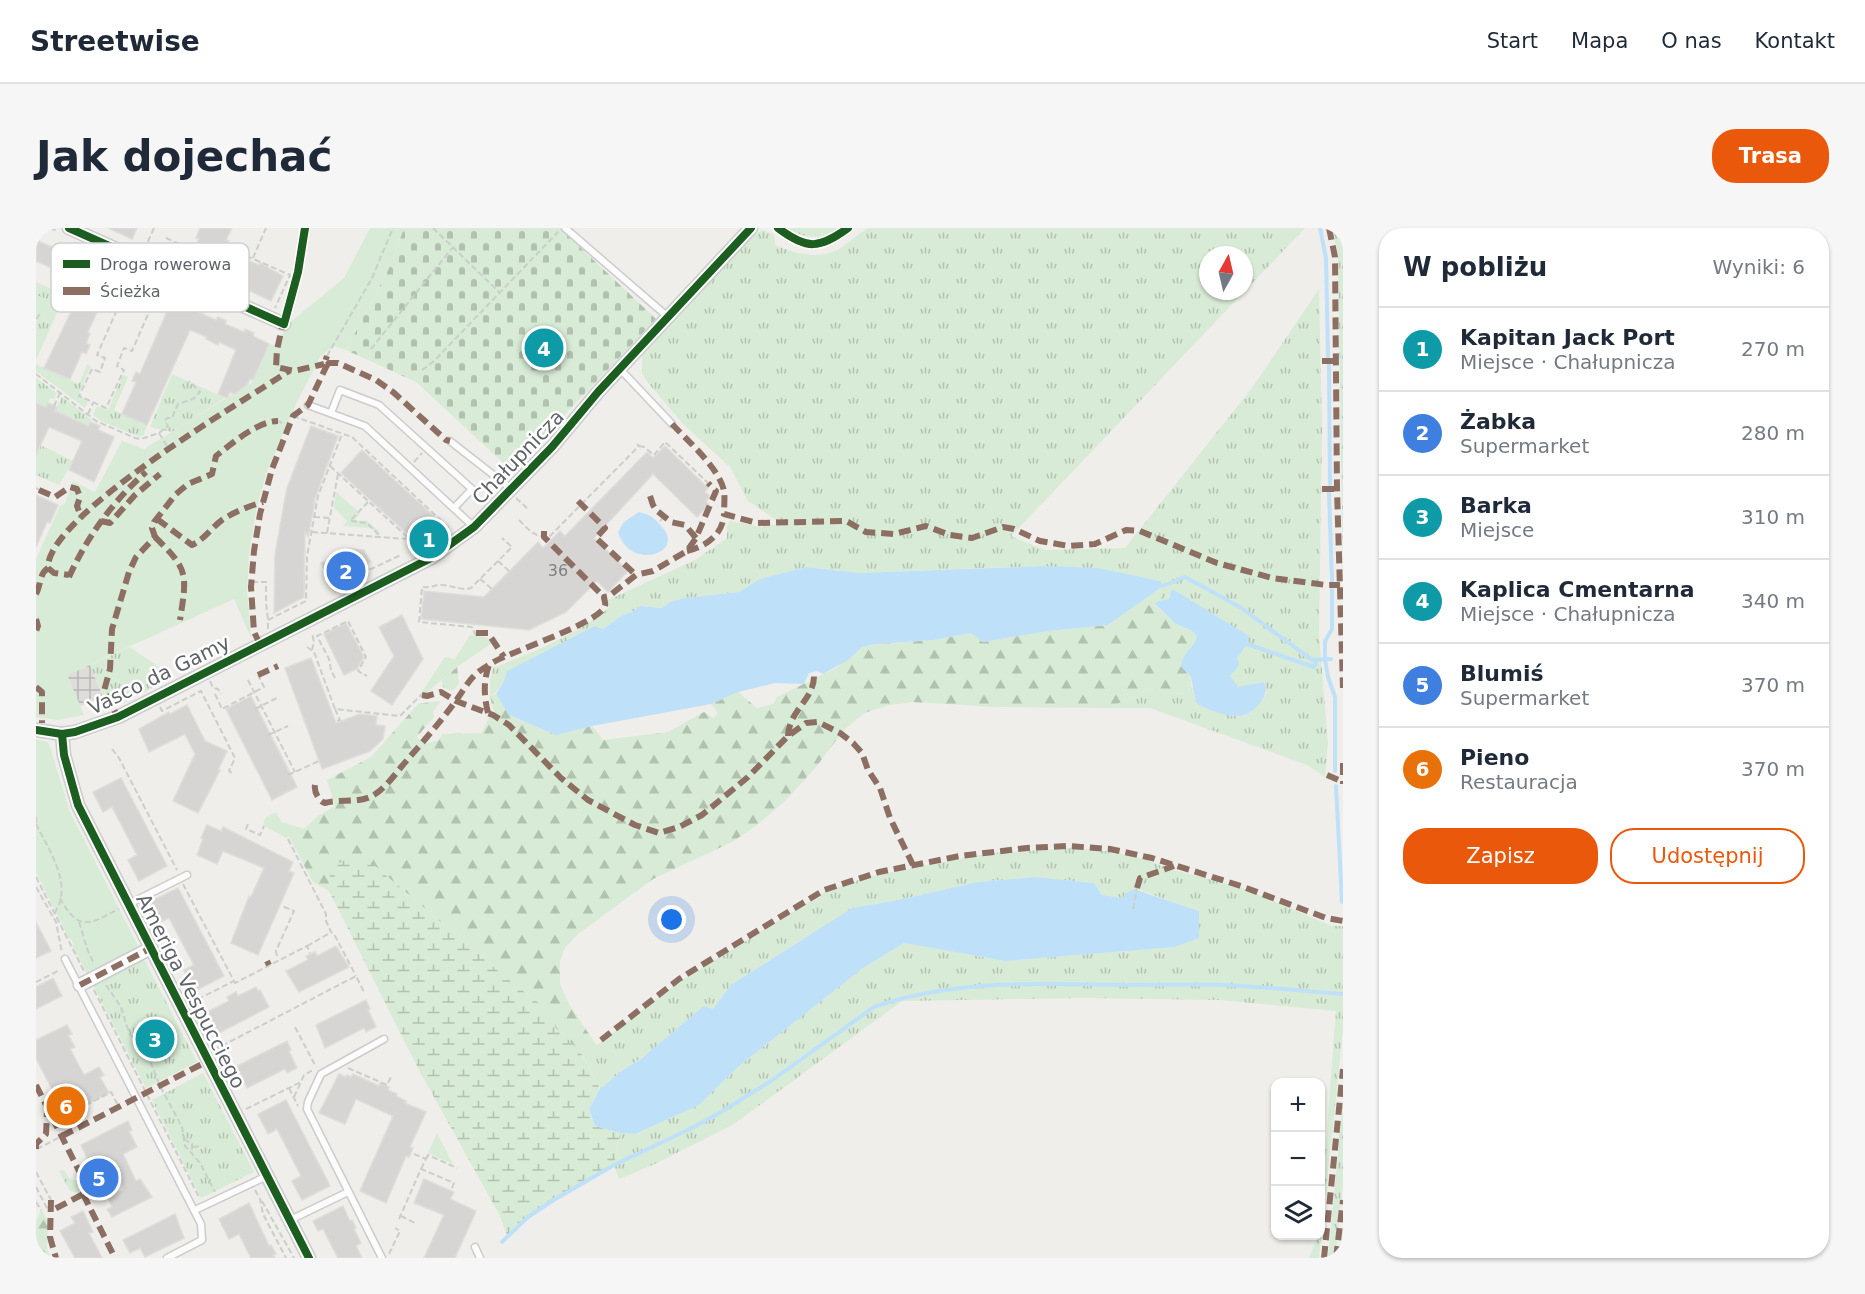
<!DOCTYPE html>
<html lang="pl">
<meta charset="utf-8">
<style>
:root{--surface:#fff;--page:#f6f6f7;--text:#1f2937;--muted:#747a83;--line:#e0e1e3;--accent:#ea580c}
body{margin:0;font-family:"DejaVu Sans",sans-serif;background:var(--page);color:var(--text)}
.controls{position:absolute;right:18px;bottom:18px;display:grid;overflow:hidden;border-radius:12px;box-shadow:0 2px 4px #0004}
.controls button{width:54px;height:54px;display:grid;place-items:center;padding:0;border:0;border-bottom:2px solid var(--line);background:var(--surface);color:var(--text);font:30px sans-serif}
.compass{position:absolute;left:1163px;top:18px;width:54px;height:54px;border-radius:50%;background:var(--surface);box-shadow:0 2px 4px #0004;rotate:8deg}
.you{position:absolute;left:636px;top:692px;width:21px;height:21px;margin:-15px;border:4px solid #fff;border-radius:50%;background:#1a73e8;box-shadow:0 0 0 9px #1a73e833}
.badge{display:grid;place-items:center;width:39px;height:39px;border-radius:50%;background:var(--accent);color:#fff;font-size:20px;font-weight:700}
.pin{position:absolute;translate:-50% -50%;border:3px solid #fff;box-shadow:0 2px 6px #0006}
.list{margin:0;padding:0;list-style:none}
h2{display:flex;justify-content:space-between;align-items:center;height:78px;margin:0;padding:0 24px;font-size:26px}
h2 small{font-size:20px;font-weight:400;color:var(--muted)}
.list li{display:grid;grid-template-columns:39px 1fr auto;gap:18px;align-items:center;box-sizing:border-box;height:84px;padding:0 24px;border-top:2px solid var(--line)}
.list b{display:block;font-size:22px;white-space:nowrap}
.list p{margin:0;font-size:20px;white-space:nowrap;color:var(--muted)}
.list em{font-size:20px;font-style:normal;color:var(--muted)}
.actions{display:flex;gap:12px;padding:18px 24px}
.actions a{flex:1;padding:14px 0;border:2px solid var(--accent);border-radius:24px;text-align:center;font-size:21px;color:var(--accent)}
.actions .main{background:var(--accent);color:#fff}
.icon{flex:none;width:33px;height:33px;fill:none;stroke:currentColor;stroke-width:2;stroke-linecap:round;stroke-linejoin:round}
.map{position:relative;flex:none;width:1307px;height:1030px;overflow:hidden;border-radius:24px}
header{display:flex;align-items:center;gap:36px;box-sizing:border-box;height:84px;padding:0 30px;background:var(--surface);border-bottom:2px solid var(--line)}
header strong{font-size:28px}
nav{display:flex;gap:33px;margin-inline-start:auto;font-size:21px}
.intro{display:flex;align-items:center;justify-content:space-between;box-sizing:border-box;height:144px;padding:0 36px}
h1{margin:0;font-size:42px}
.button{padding:15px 27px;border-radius:24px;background:var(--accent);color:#fff;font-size:21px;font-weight:700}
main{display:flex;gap:36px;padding:0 36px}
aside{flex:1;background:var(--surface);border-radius:24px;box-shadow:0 2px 4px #0004}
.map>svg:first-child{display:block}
.industrial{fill:url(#industrial-grid)}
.grass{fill:url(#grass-tufts);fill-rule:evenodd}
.forest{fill:url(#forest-firs)}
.wetland{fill:url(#wetland-marsh)}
.cemetery{fill:url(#cemetery-stones)}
.park{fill:#d8ebd6}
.water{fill:#bfe0f9}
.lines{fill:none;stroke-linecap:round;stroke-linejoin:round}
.stream{stroke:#bfe0f9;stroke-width:4}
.building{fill:#d6d5d3;stroke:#deddd9;stroke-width:1.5}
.lane-casing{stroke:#cbcccc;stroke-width:9}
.street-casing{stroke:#cbcccc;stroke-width:15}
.path{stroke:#cacfcc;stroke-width:2;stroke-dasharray:6 3;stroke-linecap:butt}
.lane{stroke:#fdfcfc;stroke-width:6}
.street{stroke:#fdfcfc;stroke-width:12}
.quiet{stroke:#8d6e63;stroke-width:6;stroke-dasharray:12 6;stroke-linecap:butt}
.cycleway-casing{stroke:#fff;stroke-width:11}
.cycleway{stroke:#1b5e20;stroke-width:8}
.labels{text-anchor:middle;stroke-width:5;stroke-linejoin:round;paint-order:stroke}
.number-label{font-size:16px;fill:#7e8184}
.street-label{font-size:20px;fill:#5f6368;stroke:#fff}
.key{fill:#fff;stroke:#cfd0d2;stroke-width:1.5}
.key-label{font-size:16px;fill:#5f6368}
</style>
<header>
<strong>Streetwise</strong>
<nav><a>Start</a><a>Mapa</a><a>O nas</a><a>Kontakt</a></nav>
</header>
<div class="intro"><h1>Jak dojechać</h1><a class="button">Trasa</a></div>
<main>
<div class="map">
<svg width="1307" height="1030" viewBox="0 0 1307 1030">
<defs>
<pattern id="industrial-grid" width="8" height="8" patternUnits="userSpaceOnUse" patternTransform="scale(1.5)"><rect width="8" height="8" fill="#dfddda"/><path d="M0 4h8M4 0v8" fill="none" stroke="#b8b7b5"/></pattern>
<pattern id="grass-tufts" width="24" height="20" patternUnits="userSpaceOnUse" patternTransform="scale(1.5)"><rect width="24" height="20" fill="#d8ebd6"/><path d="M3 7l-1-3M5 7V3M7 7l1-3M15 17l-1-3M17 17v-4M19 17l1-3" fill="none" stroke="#b2c2b1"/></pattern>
<pattern id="forest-firs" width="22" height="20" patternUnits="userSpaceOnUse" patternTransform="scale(1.5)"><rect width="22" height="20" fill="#d8ebd6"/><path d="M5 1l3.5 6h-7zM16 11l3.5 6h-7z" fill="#b2c2b1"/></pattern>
<pattern id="wetland-marsh" width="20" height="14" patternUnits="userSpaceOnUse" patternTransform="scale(1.5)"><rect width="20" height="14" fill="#d8ebd6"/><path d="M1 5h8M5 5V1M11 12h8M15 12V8" fill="none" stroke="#b2c2b1"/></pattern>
<pattern id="cemetery-stones" width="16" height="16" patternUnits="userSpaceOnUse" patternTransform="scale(1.5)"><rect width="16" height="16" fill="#d8ebd6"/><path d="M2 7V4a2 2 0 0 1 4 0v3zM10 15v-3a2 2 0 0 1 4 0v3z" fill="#b2c2b1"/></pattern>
</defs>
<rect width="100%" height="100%" fill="#efeeea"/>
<path class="industrial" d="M54,437L67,469L44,478L31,447Z"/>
<g class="grass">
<path d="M751,0H807C789,13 769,11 751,0Z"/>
<path d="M833,0H1269L975,308L1009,322L1089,320L1216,160L1283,61L1286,202L1283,406L1292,515L1289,549L1271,537L1114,480H1073L1116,459L1137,466L1152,465L1156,459L1160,475C1169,480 1198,491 1208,488C1217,485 1227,473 1231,464L1226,454L1202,460L1199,458L1194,448L1203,438L1150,371L1138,362H1135L1133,371L1123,373L1127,358L1125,353L1062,340L975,339L823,345L770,339L724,351L703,364L649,370L634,374L626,380L604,378L596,384L585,388L567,401L559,398C529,415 498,433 470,453C464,457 462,465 454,468V452L457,440C498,424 539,407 573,380L572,372L659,332L691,310V298L694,293L725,299L746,296L712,273L694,239L648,197L613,156L606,145V128L716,8L726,2L738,6L739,17C757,25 782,32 801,22C812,16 821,6 833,0ZM1172,27H1208V63H1172Z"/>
<path d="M1296,0H1299L1307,17V346L1302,28Z"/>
<path d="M0,54L29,67L0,132V94L3,89L8,91L15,73L0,67Z"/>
<path d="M0,136L43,156L51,136L55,138L42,167L52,173L49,180L0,143Z"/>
<path d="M136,146L189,170L136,204L114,199Z"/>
<path d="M87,147L92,149L78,182L111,197L108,207L104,209L67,194L57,187L61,178L72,182Z"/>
<path d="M0,150L21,165L18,171L14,170L10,179L0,175Z"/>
<path d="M26,169L56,192L52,198L19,183Z"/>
<path d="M4,217L37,233L23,257L0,247V227Z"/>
<path d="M94,419L137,449L73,482L54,437Z"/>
<path d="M1039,620L1077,624L1111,632L1134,641L1206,660L1296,698H1307V802L1283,1030H1273L1282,1008H1284L1285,980L1300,783L1184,772L1047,770L866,773L698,896L619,936L583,951L578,937L584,905L599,906L663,877L703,838L827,740L868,715L969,733L1139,719L1163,710V683L1104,662L1097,661L1090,665L1087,670L1066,667L1058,655L999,649L942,654L857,673L816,680L695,757L677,781L587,842L564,861L547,828L640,756L789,664L831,649L955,625Z"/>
<path d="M108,731L161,834L110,860L57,757Z"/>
<path d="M167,845L218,944L165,970L116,872Z"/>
<path d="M1307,874V957L1299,1030H1292Z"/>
<path d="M28,942L33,950L43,954L45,960L42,965L34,963L23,943Z"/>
</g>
<g class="forest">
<path d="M1127,358L1123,373L1119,377L1140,396L1155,402L1161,408C1157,423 1147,422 1145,438C1153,447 1160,453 1152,465L1137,466L1116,459L1073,480L958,479L877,474L853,477L828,485L807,503L780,539L750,572L721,597L696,614L617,651L542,706L529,720L524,733V756L533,776L561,818L547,828L544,823L519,800L508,779L474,753L339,638L294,639L293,663L277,654L245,594L268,601L282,588L299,578L291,552L335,529L382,476L401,473L404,474L397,484L398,489L381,509L388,516L402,512L407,506L446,505L452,491L458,484L454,468L460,466L473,487L520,507L556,498L567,512L632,504L668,484L677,490L682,485L675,476L702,464L721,480L737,476L741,469L800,440L826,419L839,416L898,412L935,405L947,414L1012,403L1072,397Z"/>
<path d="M421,439L423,456L416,463L407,459L406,452Z"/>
<path d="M5,981L12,993L11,1021L15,1030H0V994Z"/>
</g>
<path class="wetland" d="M309,632L339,638L474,753L508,779L520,800L544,823L564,861L553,881L559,898L584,905L578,937C541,958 504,979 471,1007L464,988L383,842L293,663L294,639Z"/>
<path class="cemetery" d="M368,0H531L528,4L620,91L478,240H473L380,154L310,122L352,42Z"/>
<g class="park">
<path d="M334,0H368L352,42L310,122L298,118L284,129L261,174L231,243L220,282L213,326L211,363L215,410L198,371L31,447L48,487L22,492L0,489V331L24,278L29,275L37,253L59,264L86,213L108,221L217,154L233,116L238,117L257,92L308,50Z"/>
<path d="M0,67L15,73L8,91L0,88Z"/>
<path d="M300,264L324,285L319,292L331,293L343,303L341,306L335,300L307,298L311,293L298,280Z"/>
<path d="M434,407L451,409L456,415L421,439L389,466L386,464L409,429L419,431Z"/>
<path d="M0,511L11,514L13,516L34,584L102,718L51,745L36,718L38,717L35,711H33L0,644Z"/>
<path d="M240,584L253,609L250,610L227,597L230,589Z"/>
<path d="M401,905L417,936L392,925Z"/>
</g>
<g class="water">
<path d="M603,284C614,286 619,291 626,299C650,325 594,344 582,304L588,294Z"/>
<path d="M1012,338L1062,340L1125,353L1127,358L1072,397L1012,403L947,414L935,405L898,412L839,416L826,419L812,432L787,446L781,443L773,445L768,456L739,455L702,464L675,476L556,498L520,507L473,487L460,466L467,455L471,443L559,398L567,401L585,388L596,384L604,378L626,380L634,374L649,370L703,364L724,351L770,339L823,345Z"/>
<path d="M1135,362H1138L1213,408L1211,416L1201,430L1203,438L1194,448L1202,459L1227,454C1237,466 1217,487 1205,488C1192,489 1171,482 1160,475L1155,449L1145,438C1147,422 1157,423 1161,408L1155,402L1140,396L1119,376L1123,373L1133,371Z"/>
<path d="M999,649L1058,655L1066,667L1087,670L1090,665L1098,661L1163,683V710L1139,719L969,733L868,715L827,740L703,838L663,877L599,906L584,905L559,898L553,881L564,861L587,842L606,830L668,778L677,781L695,757L816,680L857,673L942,654Z"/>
</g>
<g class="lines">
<g class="stream">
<path d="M1284,0L1290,30L1292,129"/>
<path d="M1293,137L1294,256"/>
<path d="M1293,265L1296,353"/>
<path d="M1127,358L1149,349L1204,379L1276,432L1295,431"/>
<path d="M1296,362V401L1289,413V431L1292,449L1299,469V543"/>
<path d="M1211,416L1278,439L1281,432"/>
<path d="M1300,558L1306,674"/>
<path d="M466,1014L492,989L516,973L578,937L656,900L685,884L735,853L838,779C915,752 1002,755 1082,757C1117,757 1153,756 1188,757C1227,759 1267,763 1306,766"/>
</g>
</g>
<g class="building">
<path d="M72,0H101L96,11Z"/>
<path d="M164,0H196L190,12L193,13L178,47L152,36L163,11L160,10Z"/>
<path d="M0,12L27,24L28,21L37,25L36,28L54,36L56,33L65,37L63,40L80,47L72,65L70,64L52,104L54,106L50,115L54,117L50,126L46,124L34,151L8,140L49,55L29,46L28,48L17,43L18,41L0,33Z"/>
<path d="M209,31L223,37L224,35L247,48L235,73L212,62L213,60L203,56L210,41L205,39Z"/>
<path d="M136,72L152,80L154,77L163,81L162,84L180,92L182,89L190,93L189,96L208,104L209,101L218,105L217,108L233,116L217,152L214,151L211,157L198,166L194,164L191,170L182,166L200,122L183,114L182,117L170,111L171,109L154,102L111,197L86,186L100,154L96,153L100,144L104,146Z"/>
<path d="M507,112L516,122L510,128L501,119Z"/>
<path d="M0,175L10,179L12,175L21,179L19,183L52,198L54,194L64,198L62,202L78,209L58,254L33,242L46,213L13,199L0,227Z"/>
<path d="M275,198L302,208L277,276L279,274L272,309L269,303L268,369L238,385L239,326L251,260Z"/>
<path d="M629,218L672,260L669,264L674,268L670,273L673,277L661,289L617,246L558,310L592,343L572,364L561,353L530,384L493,402L385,391L388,363L448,369L502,314L507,320L524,303L529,308L611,224L617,230Z"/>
<path d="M326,222L406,296L379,313L305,245Z"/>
<path d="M0,267L22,277L14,295L11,294L0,319Z"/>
<path d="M313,321L328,322L335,334L295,355L285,335Z"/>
<path d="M366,387L387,431L356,477L335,463L358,428L343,399Z"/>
<path d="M310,395L328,429L321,441L308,447L288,406Z"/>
<path d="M275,430L300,495L324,486L341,488L340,497L349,498L347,511L334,523L286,541L249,440Z"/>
<path d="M215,468L261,559L236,572L190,481Z"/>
<path d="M151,477L169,513L191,523L182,542H184L162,585L137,573L159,526L149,506L113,524L103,501L133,484L134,486Z"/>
<path d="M85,550L131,638L103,653L92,632L101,627L100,625L76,579L67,584L57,564Z"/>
<path d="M171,597L185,603L187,599L257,634L253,643L258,645L222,727L195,715L213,668L215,669L228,640L187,623L181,636L161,627L167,611L165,610Z"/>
<path d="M142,660L188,748L159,763L148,742L158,737L133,690L124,694L113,674Z"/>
<path d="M0,694L15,723L0,730Z"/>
<path d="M300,718L313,739L263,764L250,743L272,732L270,728L279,724L281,728Z"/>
<path d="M17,750L26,768L0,781V759Z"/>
<path d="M220,759L222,763L224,762L233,779L183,805L171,784L193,773L191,769L200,764L202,768Z"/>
<path d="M330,772L334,781L332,782L340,799L330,804L328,800L289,820L280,797Z"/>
<path d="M31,797L36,806L32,807L39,819L34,821L48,847L63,839L68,847L64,849L73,865L29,887L0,830V812Z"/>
<path d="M251,813L255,822L253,823L261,840L251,845L249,841L211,860L201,838Z"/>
<path d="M303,846L310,849L311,847L315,849L317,846L343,858L344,855L353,859L352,862L361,866L360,868L370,873L369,875L390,884L374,919L377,920L373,929L370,928L350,975L324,963L357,888L320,871L309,896L283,885Z"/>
<path d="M250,872L294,958L266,972L256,953L265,948L241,901L232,906L222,886Z"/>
<path d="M92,893L96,902L93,903L101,919L87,926L100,953L104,951L116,969L76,989L71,981L76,979L72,970L87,962L86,960L87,959L80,943L62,952L45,917Z"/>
<path d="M388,951L418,964L414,971L440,983L419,1030H388L408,987L378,975Z"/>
<path d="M213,975L233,1018L235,1017L240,1026L237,1027L239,1030H215L203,1006L193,1011L183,991Z"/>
<path d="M307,978L314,993L316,992L320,1000L318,1001L325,1015L320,1018L326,1030H302L287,1001L282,1003L277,993Z"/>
<path d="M47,983L57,1004L53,1005L66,1030H39L24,1003L39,995L35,989Z"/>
<path d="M139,986L148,1010L109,1029L104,1020L94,1025L87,1012Z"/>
</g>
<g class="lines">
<g class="lane-casing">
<g id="lane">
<path d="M529,0L632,89"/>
<path d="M584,141L636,196"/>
<path d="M272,177L329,198L438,299"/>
<path d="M295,185L304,162L343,177L436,261L418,280"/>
<path d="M414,213L474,260"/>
<path d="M93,676L151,647"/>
<path d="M29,731L165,996L166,1012L131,1030"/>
<path d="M159,982L231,948"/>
<path d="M254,992L312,964"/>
<path d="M439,1019L444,1030"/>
<path d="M346,1030L271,881L272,874L285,846L348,811"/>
</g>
</g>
<g class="street-casing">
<g id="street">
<path d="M33,0L248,96"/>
<path d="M0,502L26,506L39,504L82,489L395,330L438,299L516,219L562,164L715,0"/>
<path d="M26,506L28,527L42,577L273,1030"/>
<path d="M44,757L115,720"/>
</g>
</g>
<g class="path">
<path d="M14,0L22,3"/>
<path d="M397,0L464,65"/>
<path d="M130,10L144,16L136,35"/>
<path d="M108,22L118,0"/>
<path d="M217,30L230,0"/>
<path d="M99,41L61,127L69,130L64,144L56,141L43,168L70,180L88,142L81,138L88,120L96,123L126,54"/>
<path d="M187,56L193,42L198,44L206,26L254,47L239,80"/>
<path d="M0,91L5,85"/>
<path d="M335,121L417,19"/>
<path d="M291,128L336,50L357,0"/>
<path d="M386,142L398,133L522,4"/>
<path d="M0,146L60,193L99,210L105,211L123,205L134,223"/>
<path d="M18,178L24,165"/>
<path d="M52,186L57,175"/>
<path d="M257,188L316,209L414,301"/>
<path d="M242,193L246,195"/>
<path d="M123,205L132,198L129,193L131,190H136L142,176L157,171L164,164L153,153"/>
<path d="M603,218L608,219L618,227L629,214L672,255"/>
<path d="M378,234L386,225"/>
<path d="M294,238L379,316H383L410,297"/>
<path d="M452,255L455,259L454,266"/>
<path d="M0,260L3,262V264"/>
<path d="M480,270L493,282"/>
<path d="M332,274L314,293L331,295L345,309"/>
<path d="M278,289L294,290"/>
<path d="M483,292C492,301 500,311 514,308L603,218L601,216"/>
<path d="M624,293L628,289"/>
<path d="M276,304L371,311"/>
<path d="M291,305L302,246"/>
<path d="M462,333L473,343"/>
<path d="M444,351L456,361"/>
<path d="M216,354H230V375L232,392"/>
<path d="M313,361L309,353L365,327"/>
<path d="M232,401V392L270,373L271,328L282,268L306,206"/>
<path d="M440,408L436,399L383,394L386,359C394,360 398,357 406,357C416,357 424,363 435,360L476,319L466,310"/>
<path d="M271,419L278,424L299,481L364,488L387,465"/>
<path d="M276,422L278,414L276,405"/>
<path d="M299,450L295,442L293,431L281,408L312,393L330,429L322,443L331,448"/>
<path d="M212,452L259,544"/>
<path d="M174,453L177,460L182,461L185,466"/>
<path d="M179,466L186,481L228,459L222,447"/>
<path d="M124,479L126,483L165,463L199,530L193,543L196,545L195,547"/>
<path d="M219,481L243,469"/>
<path d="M299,481L304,492L301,493L302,496"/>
<path d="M232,507L252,498"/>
<path d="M76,521L83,530L141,642"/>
<path d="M252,547L283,533"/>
<path d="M0,589V595"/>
<path d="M0,596C13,622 40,661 16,688"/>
<path d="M212,596L210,601L224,607L228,598"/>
<path d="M252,611L290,686V693L295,704L298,706L320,748"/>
<path d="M0,649L48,743"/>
<path d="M147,656L198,753L156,774"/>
<path d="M0,659L20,694L26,725"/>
<path d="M24,670C43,705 53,696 83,681"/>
<path d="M1097,681L1101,660"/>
<path d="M43,694L52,723L58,736"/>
<path d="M271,718L294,705"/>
<path d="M241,728L240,723L258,683L246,678"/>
<path d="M198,753L199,755L271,718L274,725"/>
<path d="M0,754L24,742"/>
<path d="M70,757L85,779L93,805L112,828L124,858L146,899L149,918L164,935L179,964"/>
<path d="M58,762L164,971"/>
<path d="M259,799L280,839"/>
<path d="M178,822L320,748L328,764"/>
<path d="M312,840L351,857L356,847"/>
<path d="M253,860L262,878"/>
<path d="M258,869L265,854"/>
<path d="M210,881L265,854L268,847L277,842"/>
<path d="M18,894L75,864L83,879"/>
<path d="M148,911L156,916V925"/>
<path d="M157,919L164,918"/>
<path d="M1,921L26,908"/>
<path d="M378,926L390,931L385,941"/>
<path d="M390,931L392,927L421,940"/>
<path d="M0,944L15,972"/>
<path d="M0,959L12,982L15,983"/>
<path d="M219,962L224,971L227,986L250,1030"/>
<path d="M226,973L258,1030"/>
<path d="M0,974L5,982"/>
<path d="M365,988L381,996"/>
<path d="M363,991L385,941L418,955L416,960"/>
<path d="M353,1026L364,1003L359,1000"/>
</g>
<use href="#lane" class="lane"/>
<use href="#street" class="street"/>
<g class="quiet">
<path d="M1293,0L1299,29L1301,261L1307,460"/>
<path d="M1302,0L1307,9"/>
<path d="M248,90L241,122L240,139L258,143L288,136"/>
<path d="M1286,133H1300"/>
<path d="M291,137L293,135H302L340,152L357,164L410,212L414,213"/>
<path d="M636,196C651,212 684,241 688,263C689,270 688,279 688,286L721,295L810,293L830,304L858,306L890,298L914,307L936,310L967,299L978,301L1004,313L1033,318L1059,316L1090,302L1104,303L1181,335L1236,350L1290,357H1304"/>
<path d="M1286,261H1301"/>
<path d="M3,262L19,269L34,259L41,261L44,269L41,278L45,289"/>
<path d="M614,268L617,277L620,282L635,294L649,297L660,310"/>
<path d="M542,273L569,300L560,310L600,347"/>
<path d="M121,291L156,317C169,311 175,300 186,292C198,284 213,278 227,274"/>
<path d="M65,293L74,295L99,267L124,246"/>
<path d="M508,303V309L568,369"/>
<path d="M119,309C153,342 151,346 144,392"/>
<path d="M651,323C669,319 687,307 688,286"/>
<path d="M12,340L18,345L33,347"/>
<path d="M33,349C51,309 77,273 110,244"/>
<path d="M0,366C5,357 3,346 12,340C10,288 208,173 253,143"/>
<path d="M0,391L2,398L0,403"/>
<path d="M440,405H452L468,429"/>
<path d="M224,416L218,404L215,359L218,323L224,286L236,241L257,188L272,177L291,137L288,136L291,128"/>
<path d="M222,447L242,438"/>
<path d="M0,459L6,464V495"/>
<path d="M386,467L391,468L405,464L420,473L457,487L473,497L525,550L552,572L599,597L623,605L643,599L666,587L712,549L752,508L770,495L782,494L804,505L817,515L826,525L832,542L844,560L854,590L877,637"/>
<path d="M452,485C448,468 447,454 453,437"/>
<path d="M84,493L68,463L74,441L76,401L93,344L100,329L119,309L116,300L118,294L140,266L152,256L176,246L180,228C195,216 222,193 242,193"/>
<path d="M752,508C753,482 778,472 778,448"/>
<path d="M1307,535V556"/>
<path d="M1291,547L1307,554"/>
<path d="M279,557C278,563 282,573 289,575C303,571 320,575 334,569C347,563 357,549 366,538C384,517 403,496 419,474C433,455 433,448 456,435C473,424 564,395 569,378C570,375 568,372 568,369L573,368L600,347L617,343L651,323L660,310L680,263L672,255"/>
<path d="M1101,660L1104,650L1138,638"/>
<path d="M231,733L233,737"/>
<path d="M44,757L115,720"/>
<path d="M565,812L643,751L788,662L843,644L924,628L991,620L1032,618L1074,621L1116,630L1205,658L1290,690L1307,693"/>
<path d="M0,857L53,963L15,983"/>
<path d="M26,908L172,833"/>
<path d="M0,921V916L10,906L11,885"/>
<path d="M47,966L79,1030"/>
<path d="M15,972L14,1009L20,1030"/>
<path d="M1288,1030L1307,841"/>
<path d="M1300,1030L1307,972"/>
</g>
<g class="cycleway-casing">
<g id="cycleway">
<path d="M33,0L248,96L262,44L269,0"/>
<path d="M742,0C771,22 783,21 812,0"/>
<path d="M0,502L26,506L39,504L82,489L395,330L438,299L516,219L562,164L715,0"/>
<path d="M26,506L28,527L42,577L273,1030"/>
</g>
</g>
<use href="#cycleway" class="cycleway"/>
</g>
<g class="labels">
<g class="number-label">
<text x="522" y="348">36</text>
</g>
<g class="street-label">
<text transform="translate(482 229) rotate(-46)" y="7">Chałupnicza</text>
<text transform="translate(123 447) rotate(-26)" y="7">Vasco da Gamy</text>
<text transform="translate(155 763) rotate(63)" y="7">Ameriga Vespucciego</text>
</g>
</g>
<rect x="15" y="15" width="198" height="69" rx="9" class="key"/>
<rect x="27" y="32" width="27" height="8" fill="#1b5e20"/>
<rect x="27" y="59" width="27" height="8" fill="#8d6e63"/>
<g class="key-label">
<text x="64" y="42">Droga rowerowa</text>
<text x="64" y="69">Ścieżka</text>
</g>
</svg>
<div class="controls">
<button>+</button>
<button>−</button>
<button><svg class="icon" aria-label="layers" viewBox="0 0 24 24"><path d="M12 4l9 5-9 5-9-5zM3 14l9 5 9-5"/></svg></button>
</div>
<svg class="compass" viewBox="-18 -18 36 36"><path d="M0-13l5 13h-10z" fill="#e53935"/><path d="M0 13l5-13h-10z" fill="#747a83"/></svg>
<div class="you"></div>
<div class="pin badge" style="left:393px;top:311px;background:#0f9aa8">1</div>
<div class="pin badge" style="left:310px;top:343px;background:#3f7fe0">2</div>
<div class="pin badge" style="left:119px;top:811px;background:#0f9aa8">3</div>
<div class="pin badge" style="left:508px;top:120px;background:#0f9aa8">4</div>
<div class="pin badge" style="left:63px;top:950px;background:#3f7fe0">5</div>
<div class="pin badge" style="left:30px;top:878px;background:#e8710a">6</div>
</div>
<aside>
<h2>W pobliżu<small>Wyniki: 6</small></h2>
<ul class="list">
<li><span class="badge" style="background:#0f9aa8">1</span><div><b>Kapitan Jack Port</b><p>Miejsce · Chałupnicza</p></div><em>270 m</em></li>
<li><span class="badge" style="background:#3f7fe0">2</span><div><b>Żabka</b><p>Supermarket</p></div><em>280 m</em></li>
<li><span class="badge" style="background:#0f9aa8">3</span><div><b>Barka</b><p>Miejsce</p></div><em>310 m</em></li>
<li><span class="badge" style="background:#0f9aa8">4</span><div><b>Kaplica Cmentarna</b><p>Miejsce · Chałupnicza</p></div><em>340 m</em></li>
<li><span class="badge" style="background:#3f7fe0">5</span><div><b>Blumiś</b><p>Supermarket</p></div><em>370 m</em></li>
<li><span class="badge" style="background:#e8710a">6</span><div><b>Pieno</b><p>Restauracja</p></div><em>370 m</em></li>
</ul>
<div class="actions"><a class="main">Zapisz</a><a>Udostępnij</a></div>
</aside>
</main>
